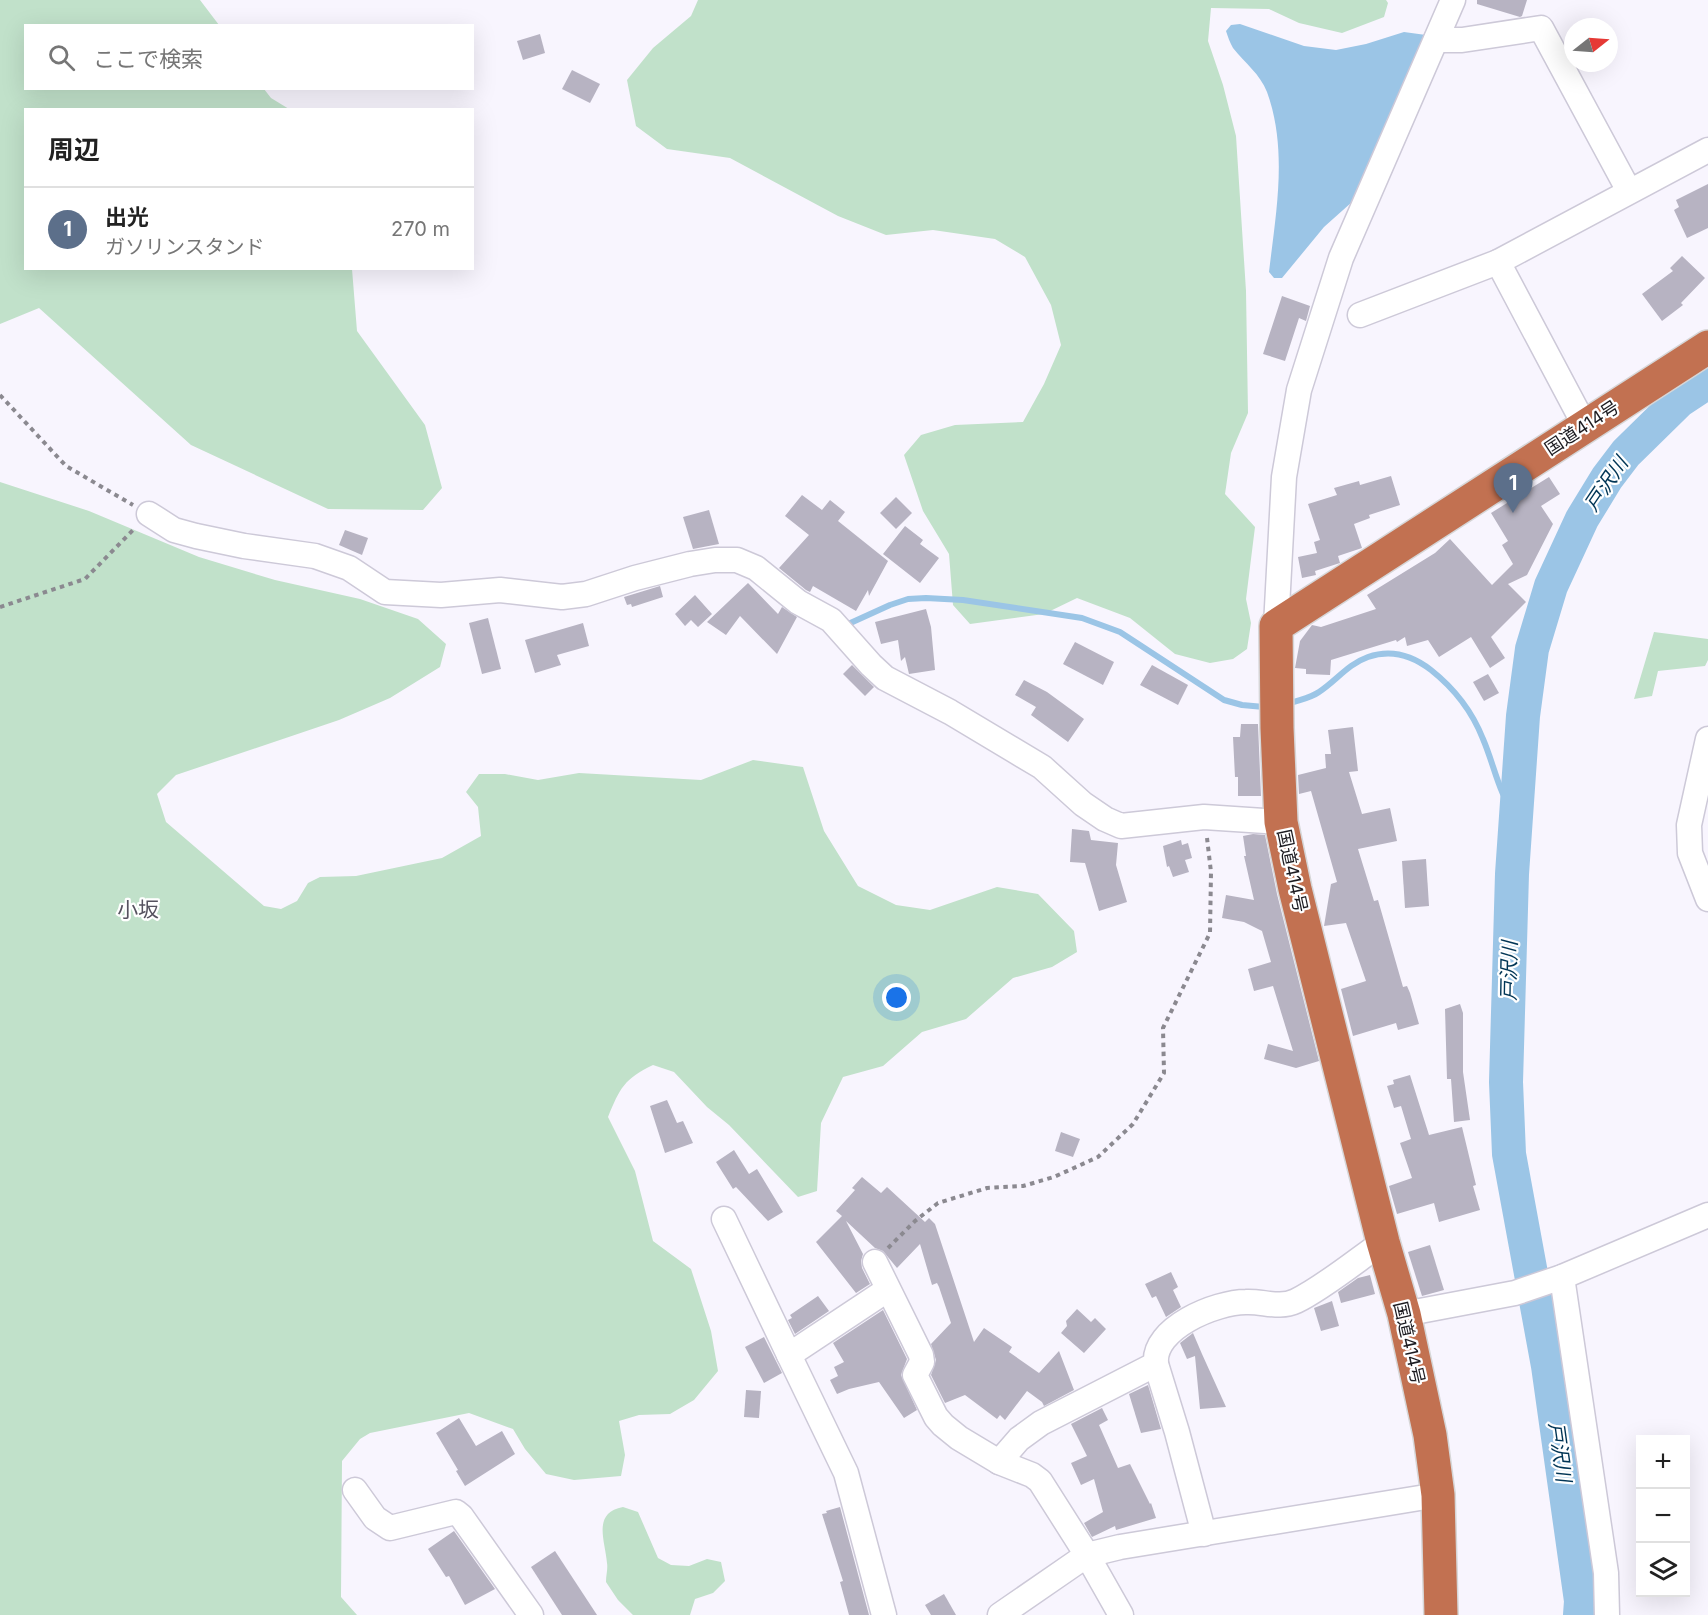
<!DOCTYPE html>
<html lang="ja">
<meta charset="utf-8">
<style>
:root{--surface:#fff;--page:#f6f6f6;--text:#222;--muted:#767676;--line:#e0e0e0;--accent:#b45309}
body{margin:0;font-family:Inter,"Noto Sans JP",sans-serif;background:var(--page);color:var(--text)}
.controls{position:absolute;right:18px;bottom:18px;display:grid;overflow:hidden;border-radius:0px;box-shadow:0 6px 24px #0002}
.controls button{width:54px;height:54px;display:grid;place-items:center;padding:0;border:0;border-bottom:2px solid var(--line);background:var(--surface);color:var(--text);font:30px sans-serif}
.compass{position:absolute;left:1564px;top:18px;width:54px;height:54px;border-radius:50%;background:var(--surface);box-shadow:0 6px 24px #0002;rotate:73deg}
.you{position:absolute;left:897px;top:998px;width:21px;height:21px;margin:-15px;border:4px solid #fff;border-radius:50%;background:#1a73e8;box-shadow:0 0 0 9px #1a73e833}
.badge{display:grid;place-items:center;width:39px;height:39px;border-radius:50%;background:var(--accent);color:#fff;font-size:20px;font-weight:700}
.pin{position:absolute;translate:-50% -50px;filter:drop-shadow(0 2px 3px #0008)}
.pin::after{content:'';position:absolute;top:32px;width:21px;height:18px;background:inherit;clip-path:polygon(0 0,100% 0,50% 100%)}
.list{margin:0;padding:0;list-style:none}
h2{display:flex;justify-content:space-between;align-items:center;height:78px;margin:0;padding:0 24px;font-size:26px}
h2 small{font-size:20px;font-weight:400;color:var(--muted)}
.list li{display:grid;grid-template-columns:39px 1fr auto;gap:18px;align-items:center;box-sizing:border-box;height:84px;padding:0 24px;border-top:2px solid var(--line)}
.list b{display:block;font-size:22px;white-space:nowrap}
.list p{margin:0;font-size:20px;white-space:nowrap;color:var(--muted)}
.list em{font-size:20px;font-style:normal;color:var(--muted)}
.icon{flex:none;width:33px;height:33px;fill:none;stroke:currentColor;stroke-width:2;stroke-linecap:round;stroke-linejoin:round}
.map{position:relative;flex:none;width:1708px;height:1615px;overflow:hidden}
.search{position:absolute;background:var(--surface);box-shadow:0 6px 24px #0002;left:24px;top:24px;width:450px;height:66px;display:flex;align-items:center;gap:15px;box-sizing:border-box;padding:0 21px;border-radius:0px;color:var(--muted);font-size:22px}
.panel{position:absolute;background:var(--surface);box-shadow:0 6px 24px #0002;left:24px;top:108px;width:450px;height:162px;border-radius:0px}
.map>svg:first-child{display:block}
.green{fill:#c1e1ca}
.water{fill:#9bc5e6}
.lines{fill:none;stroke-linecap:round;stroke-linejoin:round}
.stream{stroke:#9bc5e6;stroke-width:6}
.river{stroke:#9bc5e6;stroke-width:34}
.building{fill:#b7b3c2}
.minor-casing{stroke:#cdc9d8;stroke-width:27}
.highway-casing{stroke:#d6d6d7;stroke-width:36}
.path{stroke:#8b8990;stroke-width:4;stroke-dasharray:4.5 4.5;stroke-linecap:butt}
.minor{stroke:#fff;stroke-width:24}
.highway{stroke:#c27151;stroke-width:33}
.labels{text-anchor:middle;stroke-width:4.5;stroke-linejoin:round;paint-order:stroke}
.street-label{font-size:18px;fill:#1c1b20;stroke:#fff}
.water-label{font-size:20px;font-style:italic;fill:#003555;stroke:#fff}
.quarter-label{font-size:21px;fill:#56525f;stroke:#fff}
</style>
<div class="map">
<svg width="1708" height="1615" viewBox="0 0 1708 1615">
<rect width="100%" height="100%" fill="#f8f5fe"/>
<g class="green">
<path d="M0,0H200L219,25L26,26V88L264,89L271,98L289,109L26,110V268L352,269L357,331L425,425L442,488L423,510L328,509L191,445L39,308L0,324Z"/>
<path d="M698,0H1386L1388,3L1384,17L1342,33L1299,23L1269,9L1211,8L1208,41L1223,85L1236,136L1246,291L1248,413L1231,453L1225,494L1255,527L1246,599L1251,623L1247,649L1233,659L1210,663L1175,654L1130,618L1077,598L1044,614L970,624L953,605L949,554L923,511L904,455L921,435L955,425L1023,422L1044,384L1061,345L1051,305L1025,257L995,239L933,230L886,235L838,216L730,158L667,149L636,126L627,80L653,48L691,16Z"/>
<path d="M0,482L89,511L199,557L275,580L360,599L418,619L446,644L440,667L390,698L339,720L176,775L157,794L166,822L264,906L281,909L297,901L308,883L320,877L356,876L442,858L481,836L478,807L466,792L479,774H505L538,780L579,773L701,780L753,760L803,767L824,831L858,886L896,905L930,910L997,887L1038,894L1074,931L1077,952L1052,967L1013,978L966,1019L922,1032L883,1066L843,1077L821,1123L817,1191L798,1197L729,1125L707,1107L674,1072L653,1065C624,1079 620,1088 608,1117L635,1171L653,1241L691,1269L711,1331L718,1371L694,1400L670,1414L639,1415L619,1421L625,1455L621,1476L574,1480L546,1474L525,1449L513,1429L469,1413L370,1433L360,1439L342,1461L341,1597L357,1615H0Z"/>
<path d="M1654,632L1708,639V660L1705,666L1658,671L1652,696L1634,699Z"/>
<path d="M623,1507L638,1512L658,1558L671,1565L689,1566L707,1559L721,1562L725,1581L713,1593L695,1599L690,1615H633L618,1600L606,1582C606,1575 608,1569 607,1563C605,1540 592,1513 623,1507Z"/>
</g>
<path class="water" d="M1240,24L1304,46L1336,50L1366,44L1404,32L1426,35L1352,202L1324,227L1282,278H1274L1269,272C1276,212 1288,150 1267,92C1260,74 1245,63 1233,48C1230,43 1228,37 1226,31L1231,25Z"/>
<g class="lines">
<g class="stream">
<path d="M846,625L890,605L908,599L926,598L963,600L1082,618L1120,632L1224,700L1242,705L1264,707"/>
<path d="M1294,702C1303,699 1312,697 1319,692C1336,681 1348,664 1368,657C1391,649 1413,656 1431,670C1455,689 1472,711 1483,739C1495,767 1498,793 1517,818"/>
</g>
<path class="river" d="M1580,1615L1581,1601L1548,1366L1509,1154L1506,1082L1512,874L1523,716L1532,649L1551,586L1582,519L1607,478L1626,453L1679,401L1708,382"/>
</g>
<g class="building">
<path d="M1477,0H1527L1522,16L1520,17L1477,4Z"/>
<path d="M540,34L545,53L523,60L517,41Z"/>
<path d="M572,70L600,84L590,103L562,89Z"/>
<path d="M1708,184V228L1687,238L1674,210L1679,207L1676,200Z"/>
<path d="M1682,256L1705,278L1681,303L1683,305L1662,321L1642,294L1673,271L1670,268Z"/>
<path d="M1282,296L1310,306L1306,321L1299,318L1285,361L1263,354Z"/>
<path d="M1391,476L1400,505L1369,515L1370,518L1354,524L1362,548L1338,556L1340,563L1315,571L1316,575L1302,578L1298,557L1317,553L1314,542L1320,540L1308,504L1337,495L1334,488L1359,481L1360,485Z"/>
<path d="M1549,477L1560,494L1541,506L1553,524L1527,575L1508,584L1526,602L1491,637L1505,658L1490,668L1471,637L1439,657L1428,640L1407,646L1405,637L1397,642L1396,640L1331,660L1330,675L1306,674V669L1295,668L1300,641L1312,625L1321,627L1376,609L1367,595L1435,553L1450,539L1492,585L1513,564L1502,545L1508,541L1491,513Z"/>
<path d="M802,495L822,510L830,500L845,512L838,521L888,561L869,596L868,590L856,611L813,586L810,592L806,590L779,568L809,535L785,516Z"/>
<path d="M896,497L912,513L896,529L880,513Z"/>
<path d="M709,510L719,544L693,549L683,517Z"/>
<path d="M905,526L923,540L920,544L939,558L920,583L883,554Z"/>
<path d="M345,530L368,538L362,555L339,545Z"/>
<path d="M748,583L778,614L782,607L797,617L777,654L740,616L726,635L707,622Z"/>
<path d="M660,586L663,597L632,607L631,604L627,605L624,597Z"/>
<path d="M695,595L712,614L698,627L691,620L685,626L675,614Z"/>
<path d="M926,609L931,627L935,670L909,674L905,657L901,661L898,640L881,644L875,622Z"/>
<path d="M488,618L501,669L482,674L469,623Z"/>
<path d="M583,623L589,646L557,655L561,665L535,673L525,640Z"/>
<path d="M1075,642L1114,662L1103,685L1063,664Z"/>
<path d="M852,665L874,687L865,696L843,674Z"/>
<path d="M1152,665L1188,685L1178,705L1140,685Z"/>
<path d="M1488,674L1499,693L1484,701L1473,682Z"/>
<path d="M1024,680L1047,692L1084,719L1068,742L1031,715L1036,707L1015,695Z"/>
<path d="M1241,724H1258L1261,796H1238V777H1235L1233,737H1240Z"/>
<path d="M1353,727L1358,771L1349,772L1362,814L1390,808L1397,841L1358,849L1374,901L1378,900L1403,987L1407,986L1410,993L1419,1024L1398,1030L1396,1023L1353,1036L1341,989L1366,981L1346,923L1324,926L1331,884L1337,882L1311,791L1299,794L1298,775L1326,768L1325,754H1331L1328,730Z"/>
<path d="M1072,829L1089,831L1091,840L1118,843L1116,865L1127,902L1099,911L1085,863L1070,862Z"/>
<path d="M1253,834L1265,835L1277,894L1319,1061L1296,1068L1264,1059L1268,1044L1293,1051L1273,986L1254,991L1248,969L1271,962L1262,931L1244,922L1222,918L1226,895L1254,900L1244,856H1246L1243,836Z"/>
<path d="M1181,840L1182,845L1188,843L1192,858L1185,860L1189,872L1173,877L1169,866L1167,867L1163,846Z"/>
<path d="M1426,859L1429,906L1405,908L1402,861Z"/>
<path d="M1460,1004L1463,1013V1072L1470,1120L1454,1122L1451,1079H1447L1445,1009Z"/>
<path d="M1410,1075L1429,1135L1462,1127L1476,1185L1473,1186L1480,1210L1439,1222L1434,1203L1397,1214L1389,1186L1412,1178L1400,1143L1411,1139L1401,1106L1394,1108L1387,1086L1394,1084L1393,1080Z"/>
<path d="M667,1100L677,1123L683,1121L693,1143L665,1153L650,1106Z"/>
<path d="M1061,1132L1080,1139L1073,1157L1055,1151Z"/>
<path d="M734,1150L749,1174L757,1169L783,1212L768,1221L736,1187L733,1189L716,1162Z"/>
<path d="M862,1177L881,1193L887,1187L925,1222L929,1218L935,1224L974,1342L984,1328L1012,1347L1009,1352L1039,1373L1059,1351L1074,1390L1044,1406L1042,1402L1027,1391L1005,1420L1000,1415L997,1419L965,1395L945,1403L931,1375L936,1360L931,1344L951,1323L939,1287L937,1283L932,1285L920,1244L897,1268L883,1251L875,1248L846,1221L863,1254L861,1261L862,1268L870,1284L856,1293L816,1242L842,1216L836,1211L855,1190L852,1188Z"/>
<path d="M1430,1245L1444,1290L1422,1296L1408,1252Z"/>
<path d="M1171,1272L1178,1287L1173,1290L1181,1307L1166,1317L1156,1296L1152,1298L1145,1284Z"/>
<path d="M1370,1275L1375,1294L1341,1303L1338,1292L1358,1278Z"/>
<path d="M818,1296L829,1311L795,1334L788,1320L792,1318L790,1315Z"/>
<path d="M1332,1301L1339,1326L1321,1331L1314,1308Z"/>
<path d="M1077,1309L1091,1322L1095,1318L1106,1329L1084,1353L1061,1333L1067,1326L1066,1321Z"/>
<path d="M883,1310L907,1359L901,1375L917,1410L904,1418L879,1382L849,1389L837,1394L830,1380L838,1376L834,1367L844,1362L833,1343Z"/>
<path d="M1193,1333L1202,1354L1226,1407L1200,1409L1195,1356L1187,1359L1180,1343Z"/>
<path d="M764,1337L782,1373L764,1383L745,1347Z"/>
<path d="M1148,1385L1161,1429L1141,1433L1129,1394Z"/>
<path d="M746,1390L761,1391L759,1418L744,1417Z"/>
<path d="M1102,1408L1108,1420L1099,1425L1118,1468L1130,1464L1150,1504L1151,1503L1156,1518L1116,1530L1115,1526L1092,1537L1084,1523L1103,1512L1094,1479L1081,1485L1071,1463L1087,1456L1071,1424Z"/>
<path d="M459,1418L476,1446L502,1431L515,1454L465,1486L456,1471L458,1470L436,1433Z"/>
<path d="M840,1507L869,1615H849L840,1582L843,1581L822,1514L827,1513L826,1511Z"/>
<path d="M454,1531L495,1589L465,1605L449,1576L446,1577L428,1549Z"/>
<path d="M555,1551L597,1615H562L531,1567Z"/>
<path d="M944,1594L956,1615H931L925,1605Z"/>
</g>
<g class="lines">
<g class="minor-casing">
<g id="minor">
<path d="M1436,40H1462L1541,28L1629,191"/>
<path d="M1360,315L1498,262"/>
<path d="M1585,426L1498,262L1708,150"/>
<path d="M149,514L174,530L196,536L244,546L315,556L349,568L385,592L441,595L500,590L562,597L586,594L635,578L690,564L715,560H737L756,568L798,602L831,620L871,665L885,678L950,712L1042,767L1083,804L1105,819L1121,826L1204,817L1281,822"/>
<path d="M1276,626L1284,477L1299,390L1341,258L1453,0"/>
<path d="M1708,739L1689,825L1690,853L1708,899"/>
<path d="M724,1219L789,1355"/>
<path d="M875,1262L921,1355L922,1362L915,1375L936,1417L943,1425L959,1438L999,1462L1032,1475L1040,1481L1087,1555L1121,1615"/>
<path d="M1562,1277L1606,1573L1607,1615"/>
<path d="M1404,1314L1515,1293L1562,1277L1708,1215"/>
<path d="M1156,1364L1177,1432L1204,1534"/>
<path d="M999,1462L1019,1439L1041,1423L1156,1364C1152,1328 1216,1302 1246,1302C1263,1301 1279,1309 1296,1301C1323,1288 1357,1260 1383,1242"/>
<path d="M355,1490L375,1518L390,1528L456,1512L461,1516L531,1615"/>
<path d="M884,1615L846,1473L789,1355L887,1290"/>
<path d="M1000,1615L1087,1555L1120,1547L1438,1495"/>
</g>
</g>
<g class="highway-casing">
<path id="highway" d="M1441,1615L1438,1495L1430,1435L1404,1314L1383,1242L1295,889L1281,822L1277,728L1276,626L1708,347"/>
</g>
<g class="path">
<path d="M0,395L66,466L133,505"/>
<path d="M0,607L85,579L135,528"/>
<path d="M888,1248L915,1221L938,1203L987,1188L1023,1186L1054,1177L1098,1157L1133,1124L1164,1073L1163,1028L1210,933L1211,872L1207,838"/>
</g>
<use href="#minor" class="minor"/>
<use href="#highway" class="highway"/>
</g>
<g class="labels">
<g class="street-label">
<text transform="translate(1582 428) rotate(-33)" y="6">国道414号</text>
<text transform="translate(1292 871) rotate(78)" y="6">国道414号</text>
<text transform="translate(1409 1343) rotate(77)" y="6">国道414号</text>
</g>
<g class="water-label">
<text transform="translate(1606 484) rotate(-56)" y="7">戸沢川</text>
<text transform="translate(1509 971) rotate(-89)" y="7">戸沢川</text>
<text transform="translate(1560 1452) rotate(82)" y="7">戸沢川</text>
</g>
<g class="quarter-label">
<text x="138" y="917">小坂</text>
</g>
</g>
</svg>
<div class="controls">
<button>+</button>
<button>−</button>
<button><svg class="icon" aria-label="layers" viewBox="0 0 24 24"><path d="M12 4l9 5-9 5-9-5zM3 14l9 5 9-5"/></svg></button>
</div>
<svg class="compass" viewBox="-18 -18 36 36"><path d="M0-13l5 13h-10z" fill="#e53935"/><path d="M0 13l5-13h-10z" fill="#767676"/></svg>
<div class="you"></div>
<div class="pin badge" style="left:1513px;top:513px;background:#5c6f8a">1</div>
<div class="search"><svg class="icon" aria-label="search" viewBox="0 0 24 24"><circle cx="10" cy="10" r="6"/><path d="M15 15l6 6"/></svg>ここで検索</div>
<section class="panel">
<h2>周辺<small></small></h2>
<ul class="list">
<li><span class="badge" style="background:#5c6f8a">1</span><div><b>出光</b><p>ガソリンスタンド</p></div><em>270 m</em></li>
</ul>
</section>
</div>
